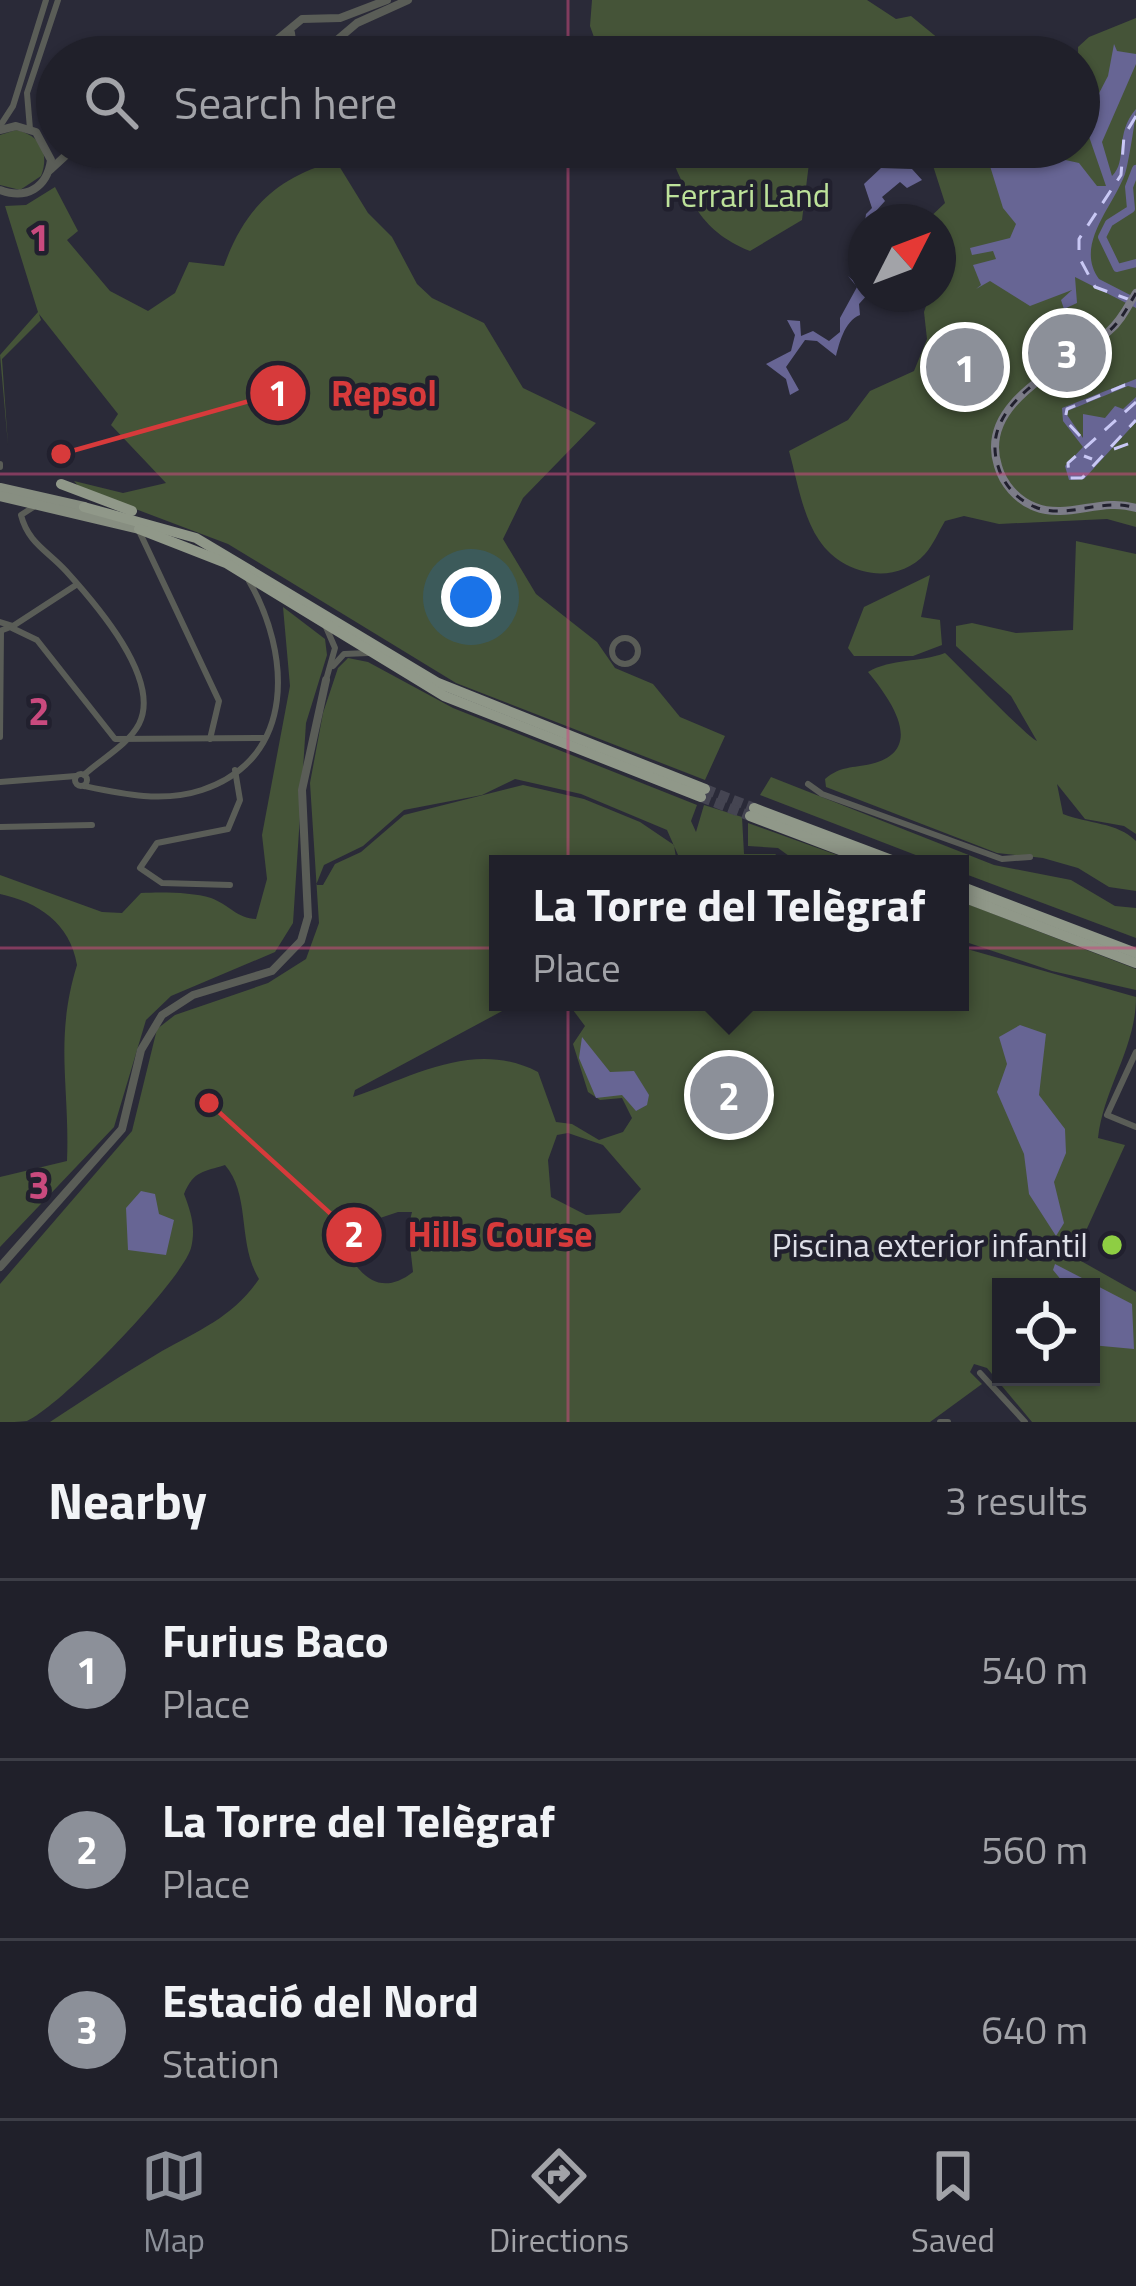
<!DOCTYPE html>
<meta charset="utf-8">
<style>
:root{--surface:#20202a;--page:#282832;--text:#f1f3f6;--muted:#a2a3a8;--line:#3d3e47;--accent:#8c9099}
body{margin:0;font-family:"Titillium Web",sans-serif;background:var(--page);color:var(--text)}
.controls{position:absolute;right:36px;bottom:36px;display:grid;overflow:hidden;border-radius:0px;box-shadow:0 3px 9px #0004}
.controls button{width:108px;height:108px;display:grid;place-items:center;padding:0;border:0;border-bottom:3px solid var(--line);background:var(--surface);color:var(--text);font:60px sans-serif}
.compass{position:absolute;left:848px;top:204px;width:108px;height:108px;border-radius:50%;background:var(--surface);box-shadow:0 3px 9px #0004;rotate:48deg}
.you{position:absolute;left:471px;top:597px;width:42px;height:42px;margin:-30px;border:9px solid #fff;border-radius:50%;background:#1a73e8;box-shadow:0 0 0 18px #1a73e833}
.badge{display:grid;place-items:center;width:78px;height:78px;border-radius:50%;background:var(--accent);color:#fff;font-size:39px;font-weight:700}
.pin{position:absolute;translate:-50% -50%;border:6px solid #fff;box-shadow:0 3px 12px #0006}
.popup{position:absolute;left:489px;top:855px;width:480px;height:156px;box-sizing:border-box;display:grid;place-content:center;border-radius:0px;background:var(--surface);filter:drop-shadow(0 3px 9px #0005);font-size:39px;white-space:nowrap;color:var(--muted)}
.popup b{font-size:45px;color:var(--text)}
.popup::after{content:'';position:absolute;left:50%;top:100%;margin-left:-24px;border:24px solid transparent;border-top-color:var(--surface)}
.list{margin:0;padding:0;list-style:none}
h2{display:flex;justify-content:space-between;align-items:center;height:156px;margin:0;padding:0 48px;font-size:51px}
h2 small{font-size:39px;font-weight:400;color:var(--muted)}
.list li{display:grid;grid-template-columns:78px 1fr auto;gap:36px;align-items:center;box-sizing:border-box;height:180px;padding:0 48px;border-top:3px solid var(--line)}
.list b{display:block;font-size:45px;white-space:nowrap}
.list p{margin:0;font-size:39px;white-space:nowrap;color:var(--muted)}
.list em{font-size:39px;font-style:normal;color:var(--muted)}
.icon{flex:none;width:66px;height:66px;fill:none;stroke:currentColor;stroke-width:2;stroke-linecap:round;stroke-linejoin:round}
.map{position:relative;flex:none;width:1136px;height:1422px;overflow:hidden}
.search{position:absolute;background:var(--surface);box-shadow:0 3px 9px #0004;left:36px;right:36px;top:36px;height:132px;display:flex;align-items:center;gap:30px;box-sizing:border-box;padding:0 42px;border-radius:66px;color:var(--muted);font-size:45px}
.sheet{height:696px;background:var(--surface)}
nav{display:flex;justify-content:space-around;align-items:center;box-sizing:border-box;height:168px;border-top:3px solid var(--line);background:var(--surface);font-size:33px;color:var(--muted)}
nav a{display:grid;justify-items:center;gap:6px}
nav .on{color:var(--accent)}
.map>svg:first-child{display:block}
.green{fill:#455438;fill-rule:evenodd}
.water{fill:#676594}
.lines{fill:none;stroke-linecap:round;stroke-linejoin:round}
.canal{stroke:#676594;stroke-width:8}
.ferry{stroke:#c9c8f5;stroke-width:3;stroke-dasharray:15 12;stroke-linecap:butt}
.trunk-tunnel{stroke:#454552;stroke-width:10;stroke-dasharray:10 5;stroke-linecap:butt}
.minor{stroke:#5a5d57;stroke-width:6}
.tertiary{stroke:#5a5d57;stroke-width:8}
.primary{stroke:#878e81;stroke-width:10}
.trunk{stroke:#909889;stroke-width:10}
.rail-casing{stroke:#7c7c88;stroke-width:8}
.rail{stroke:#21202e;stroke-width:3;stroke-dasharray:9;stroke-linecap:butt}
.grid{fill:none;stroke:#c94a7e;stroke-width:3;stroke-opacity:0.55}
.poi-dot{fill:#8ece43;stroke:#21202e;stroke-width:4.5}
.labels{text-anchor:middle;stroke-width:9;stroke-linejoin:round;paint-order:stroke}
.park-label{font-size:33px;fill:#bde29a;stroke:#21202e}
.poi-label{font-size:33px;fill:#dddee7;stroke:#21202e;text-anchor:end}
.grid-label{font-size:39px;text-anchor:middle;font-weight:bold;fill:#c94a7e;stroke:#21202e;stroke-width:9;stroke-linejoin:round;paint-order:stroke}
.leader{fill:none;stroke:#d73a3b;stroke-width:4.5}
.callout-dot{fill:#d73a3b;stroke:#21202e;stroke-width:4.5}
.mark-label{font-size:36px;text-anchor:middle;font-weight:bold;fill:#fff}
.callout-label{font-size:36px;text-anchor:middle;font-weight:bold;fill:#d73a3b;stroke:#21202e;stroke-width:9;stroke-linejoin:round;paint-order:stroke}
</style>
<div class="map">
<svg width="1136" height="1422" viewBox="0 0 1136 1422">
<rect width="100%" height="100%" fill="#2a2a38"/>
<g class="green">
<path d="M592,0H867L896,19L911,16L945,44L943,57H601L590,26Z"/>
<path d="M1136,18V527L1107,519L999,524L964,516L945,521C939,531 933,545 925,554C895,587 842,575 819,540C802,515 797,479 789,451L848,420L870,391L914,371L927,339L924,312L930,294H938V222H925L945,203L927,147H1079L1078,47L1089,37Z"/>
<path d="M16,130C40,135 50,153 41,176L20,190L0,185V135Z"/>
<path d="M666,147H811L802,220L750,251C696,229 690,196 666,147Z"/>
<path d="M336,161L368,213L392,237L417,284L432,298L484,323L523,388L596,423L523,498L503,539L536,594L597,642L615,668L653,684L680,717L725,736L705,780L456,683L228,544L80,488L74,481L123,493L166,483L111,425L118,414L39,314L41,320L2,359L8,445L0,355L38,312L5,206L26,205L55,187L78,231L67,240L110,291L148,311L175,293L189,262L224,266C244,209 277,177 336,161Z"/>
<path d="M1076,541L1136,554V834L1124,826L1085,819L1057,784L1063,814C1088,824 1117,822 1136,841V891L1109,887L1078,868L1043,858L997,853L826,787L825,779C840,766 853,768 871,764C927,750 891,700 868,672C892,658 919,663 945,653C961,668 1028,738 1037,741L1011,696L956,646V626L972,623L1016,633L1073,630Z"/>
<path d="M930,575L921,617L940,620L942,645L913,656H854L848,648L864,607Z"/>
<path d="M283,607L325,639L327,655L306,723L293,923L275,952L171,996L146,1020L114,1127L0,1247V1177L67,1161C70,1087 54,1040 77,965C70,923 38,902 0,894V875L102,912L122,913L141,893C161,892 192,892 211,898C228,904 238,919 256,919L267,879L262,835L290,686Z"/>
<path d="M348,658L368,662L453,708L697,805L691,821L696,832L704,805L742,817L744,854H775L789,864H691L699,862L692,857L682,864L667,830L581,794L515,779L482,795L404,810L363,846L324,865L316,885H323L335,864L361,852L404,815L523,785L584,799L640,822L674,845L677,864H498V1002H519L355,1090L353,1097C413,1077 474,1039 538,1072L556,1122L572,1124L599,1140L623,1132L632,1118L622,1098L600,1100L588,1092L573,1044L585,1026L567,1002H960V947L1136,997C1136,1048 1104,1087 1098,1138L1125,1145L1074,1257L1136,1292V1422H1032L987,1368L974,1364L970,1372L982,1384L930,1422H50C86,1398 125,1373 162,1351C201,1329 233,1317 259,1279C237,1243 251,1195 225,1165C204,1172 194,1170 184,1194C191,1212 196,1228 191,1248C181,1282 61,1406 27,1421C21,1422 8,1422 0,1422V1284L132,1131L157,1029L175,1015L268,983L306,959L319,923L310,783L323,713L338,668ZM568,1133L603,1145L641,1189L620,1213L586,1215L551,1197L548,1160L557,1135ZM398,1212H412L408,1228L413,1272C377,1300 357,1271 340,1241L350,1228ZM1001,1287H1091V1377H1001Z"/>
<path d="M771,777L994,865L1071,880L1115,906L1136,908V938L960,872V864H939L760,795Z"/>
<path d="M748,823L862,864H800L778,848L748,846Z"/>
<path d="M960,901L1136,969V990L1052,971L960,940Z"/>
</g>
<g class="water">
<path d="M1114,44L1117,51L1136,54V64L1102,142L1112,176C1128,161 1114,134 1136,109C1136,117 1128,166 1125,174C1113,207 1074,245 1099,279L1136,298V308L1075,277L1077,303L1064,309L1061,300L1072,290L1030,306L990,281L976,289L981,285L973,265L996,259L993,251L972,255L970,248L1010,238L1016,224L1003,208L990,166L1007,147L1079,163L1097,186H1106L1084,122L1108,76Z"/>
<path d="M881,168L912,169L922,180L907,188L900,182L882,197L885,201L866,222V247L853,243L863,236L866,214L872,208L864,184Z"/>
<path d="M848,276L868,294L859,304L860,315C844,321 839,345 836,356L817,341L805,340L786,367L799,390L790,395L786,379L766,364L791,351L795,335L787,320L800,321L801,336L813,331L829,341L840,332V318L857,287Z"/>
<path d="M1136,379V388L1128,386L1065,412L1083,438V414L1105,418L1115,406L1123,409L1136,397V422L1084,479L1069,480L1065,466L1083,447L1063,421L1062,408Z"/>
<path d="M1020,1025L1046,1034L1039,1095L1065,1129L1066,1153L1054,1182L1064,1223L1056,1236L1029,1194L1024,1154L997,1092L1007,1064L999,1037Z"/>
<path d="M582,1037L610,1072L634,1071L649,1095L647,1105L636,1111L622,1095L596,1098L579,1058Z"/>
<path d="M141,1191L155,1194L159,1214L174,1220L166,1255L128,1250L126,1208Z"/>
<path d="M1055,1264L1132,1304L1134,1349L1091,1345V1287H1067L1053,1270Z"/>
</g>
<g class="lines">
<path class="canal" d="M1136,169L1129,187L1131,209L1109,223L1102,237L1117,268L1136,263"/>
<g class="ferry">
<path d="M1136,116L1124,136L1121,175L1079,239V257L1095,287L1136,302"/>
<path d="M1136,402L1068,463L1069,478H1082L1136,420"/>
<path d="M1080,436L1065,420L1067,409L1125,385L1136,386"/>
<path d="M1114,449L1136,441"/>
<path d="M1084,456L1092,459"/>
</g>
<g class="trunk-tunnel">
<path d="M705,789L754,808"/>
<path d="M701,797L750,816"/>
</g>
<g class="minor">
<path d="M0,126L13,106L46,0"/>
<path d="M30,129L27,93L58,0"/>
<path d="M0,464V467"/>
<path d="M35,506L21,515C28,543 48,551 66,571C95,603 162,679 139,724C128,745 101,759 84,775"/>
<path d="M140,533L219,701L210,739"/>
<path d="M0,622L13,626L0,631"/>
<path d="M13,626L76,585"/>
<path d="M326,627L335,648L326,680"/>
<path d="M12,628L37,640L115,739L264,738"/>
<circle cx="625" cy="651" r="13"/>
<path d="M333,666L344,654L368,653"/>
<path d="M0,737L1,631"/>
<circle cx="81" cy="780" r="6"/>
<path d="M0,782L76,776"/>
<path d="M808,784L822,794L1002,859L1030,857"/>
<path d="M84,786C122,794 163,803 202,790C298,758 290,652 249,581"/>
<path d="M0,827L92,825"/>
<path d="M230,885L162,883L140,868L157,843L228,829L240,800L235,770"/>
<path d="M1136,1052L1107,1115L1136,1127"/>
<path d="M980,1373L1025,1422"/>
<path d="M940,1422H948"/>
</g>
<g class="tertiary">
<path d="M291,33L293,47L306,57"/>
<path d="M256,57L302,19L340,18L387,0"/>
<path d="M317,57L357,23L408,0"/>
<path d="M0,130L16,126L36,132L51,160C47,188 26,200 0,190"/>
<path d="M50,170L75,147"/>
<path d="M0,1267L122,1129L141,1050L162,1015L193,995L272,971L301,941L308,917L302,790L326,680"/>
</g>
<g class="primary">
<path d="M0,488L84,507"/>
<path d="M0,496L139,529"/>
</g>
<g class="trunk">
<path d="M61,484L132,511"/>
<path d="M84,507L196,538L438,683L705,789"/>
<path d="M139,529L226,563L444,696L701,797"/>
<path d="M754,808L902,864"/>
<path d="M750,816L877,864"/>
<path d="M960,886L1136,953"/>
<path d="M960,896L1136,963"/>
</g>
<g class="rail-casing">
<path id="rail" d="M1136,293C1128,306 1121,321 1109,331C1069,366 977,400 998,466C1003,484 1017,500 1035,507C1068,520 1101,497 1136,508"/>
</g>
<use href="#rail" class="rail"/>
</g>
<path class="grid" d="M568,0V57M568,147V1422M0,474H1136M0,948H1136"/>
<circle class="poi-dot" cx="1112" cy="1245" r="12"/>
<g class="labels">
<g class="park-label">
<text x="747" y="207">Ferrari Land</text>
</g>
<g class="poi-label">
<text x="1088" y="1257">Piscina exterior infantil</text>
</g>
</g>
<g class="grid-label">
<text x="39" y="251">1</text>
<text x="39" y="725">2</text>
<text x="39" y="1199">3</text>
</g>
<path class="leader" d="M61 454L278 393M209 1103L354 1235"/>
<g class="callout-dot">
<circle cx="61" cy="454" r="12"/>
<circle cx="209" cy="1103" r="12"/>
<circle cx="278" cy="393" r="30"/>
<circle cx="354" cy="1235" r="30"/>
</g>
<g class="mark-label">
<text x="278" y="406">1</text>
<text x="354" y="1247">2</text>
</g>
<g class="callout-label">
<text x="384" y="406">Repsol</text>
<text x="500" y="1247">Hills Course</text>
</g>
</svg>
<div class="controls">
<button><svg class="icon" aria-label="locate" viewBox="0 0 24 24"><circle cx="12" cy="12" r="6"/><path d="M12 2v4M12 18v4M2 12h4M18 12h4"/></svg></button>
</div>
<svg class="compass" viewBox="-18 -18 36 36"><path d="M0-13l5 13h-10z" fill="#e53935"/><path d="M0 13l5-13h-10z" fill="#a2a3a8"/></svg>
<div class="you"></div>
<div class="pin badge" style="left:965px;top:367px">1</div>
<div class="pin badge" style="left:729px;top:1095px">2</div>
<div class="popup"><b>La Torre del Telègraf</b>Place</div>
<div class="pin badge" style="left:1067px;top:353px">3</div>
<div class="search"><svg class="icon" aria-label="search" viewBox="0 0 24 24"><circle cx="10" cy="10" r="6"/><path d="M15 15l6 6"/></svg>Search here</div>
</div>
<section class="sheet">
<h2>Nearby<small>3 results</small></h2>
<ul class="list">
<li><span class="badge">1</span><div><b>Furius Baco</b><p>Place</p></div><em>540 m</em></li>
<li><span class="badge">2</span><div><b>La Torre del Telègraf</b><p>Place</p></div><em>560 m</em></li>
<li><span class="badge">3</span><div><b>Estació del Nord</b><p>Station</p></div><em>640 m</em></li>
</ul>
</section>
<nav>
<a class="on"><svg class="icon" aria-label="map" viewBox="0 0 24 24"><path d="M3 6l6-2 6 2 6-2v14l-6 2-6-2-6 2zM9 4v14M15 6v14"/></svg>Map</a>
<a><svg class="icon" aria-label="directions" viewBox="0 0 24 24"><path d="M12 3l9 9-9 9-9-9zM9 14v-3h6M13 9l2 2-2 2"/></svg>Directions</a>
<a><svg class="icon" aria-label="saved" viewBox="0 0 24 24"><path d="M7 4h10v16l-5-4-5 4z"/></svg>Saved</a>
</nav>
